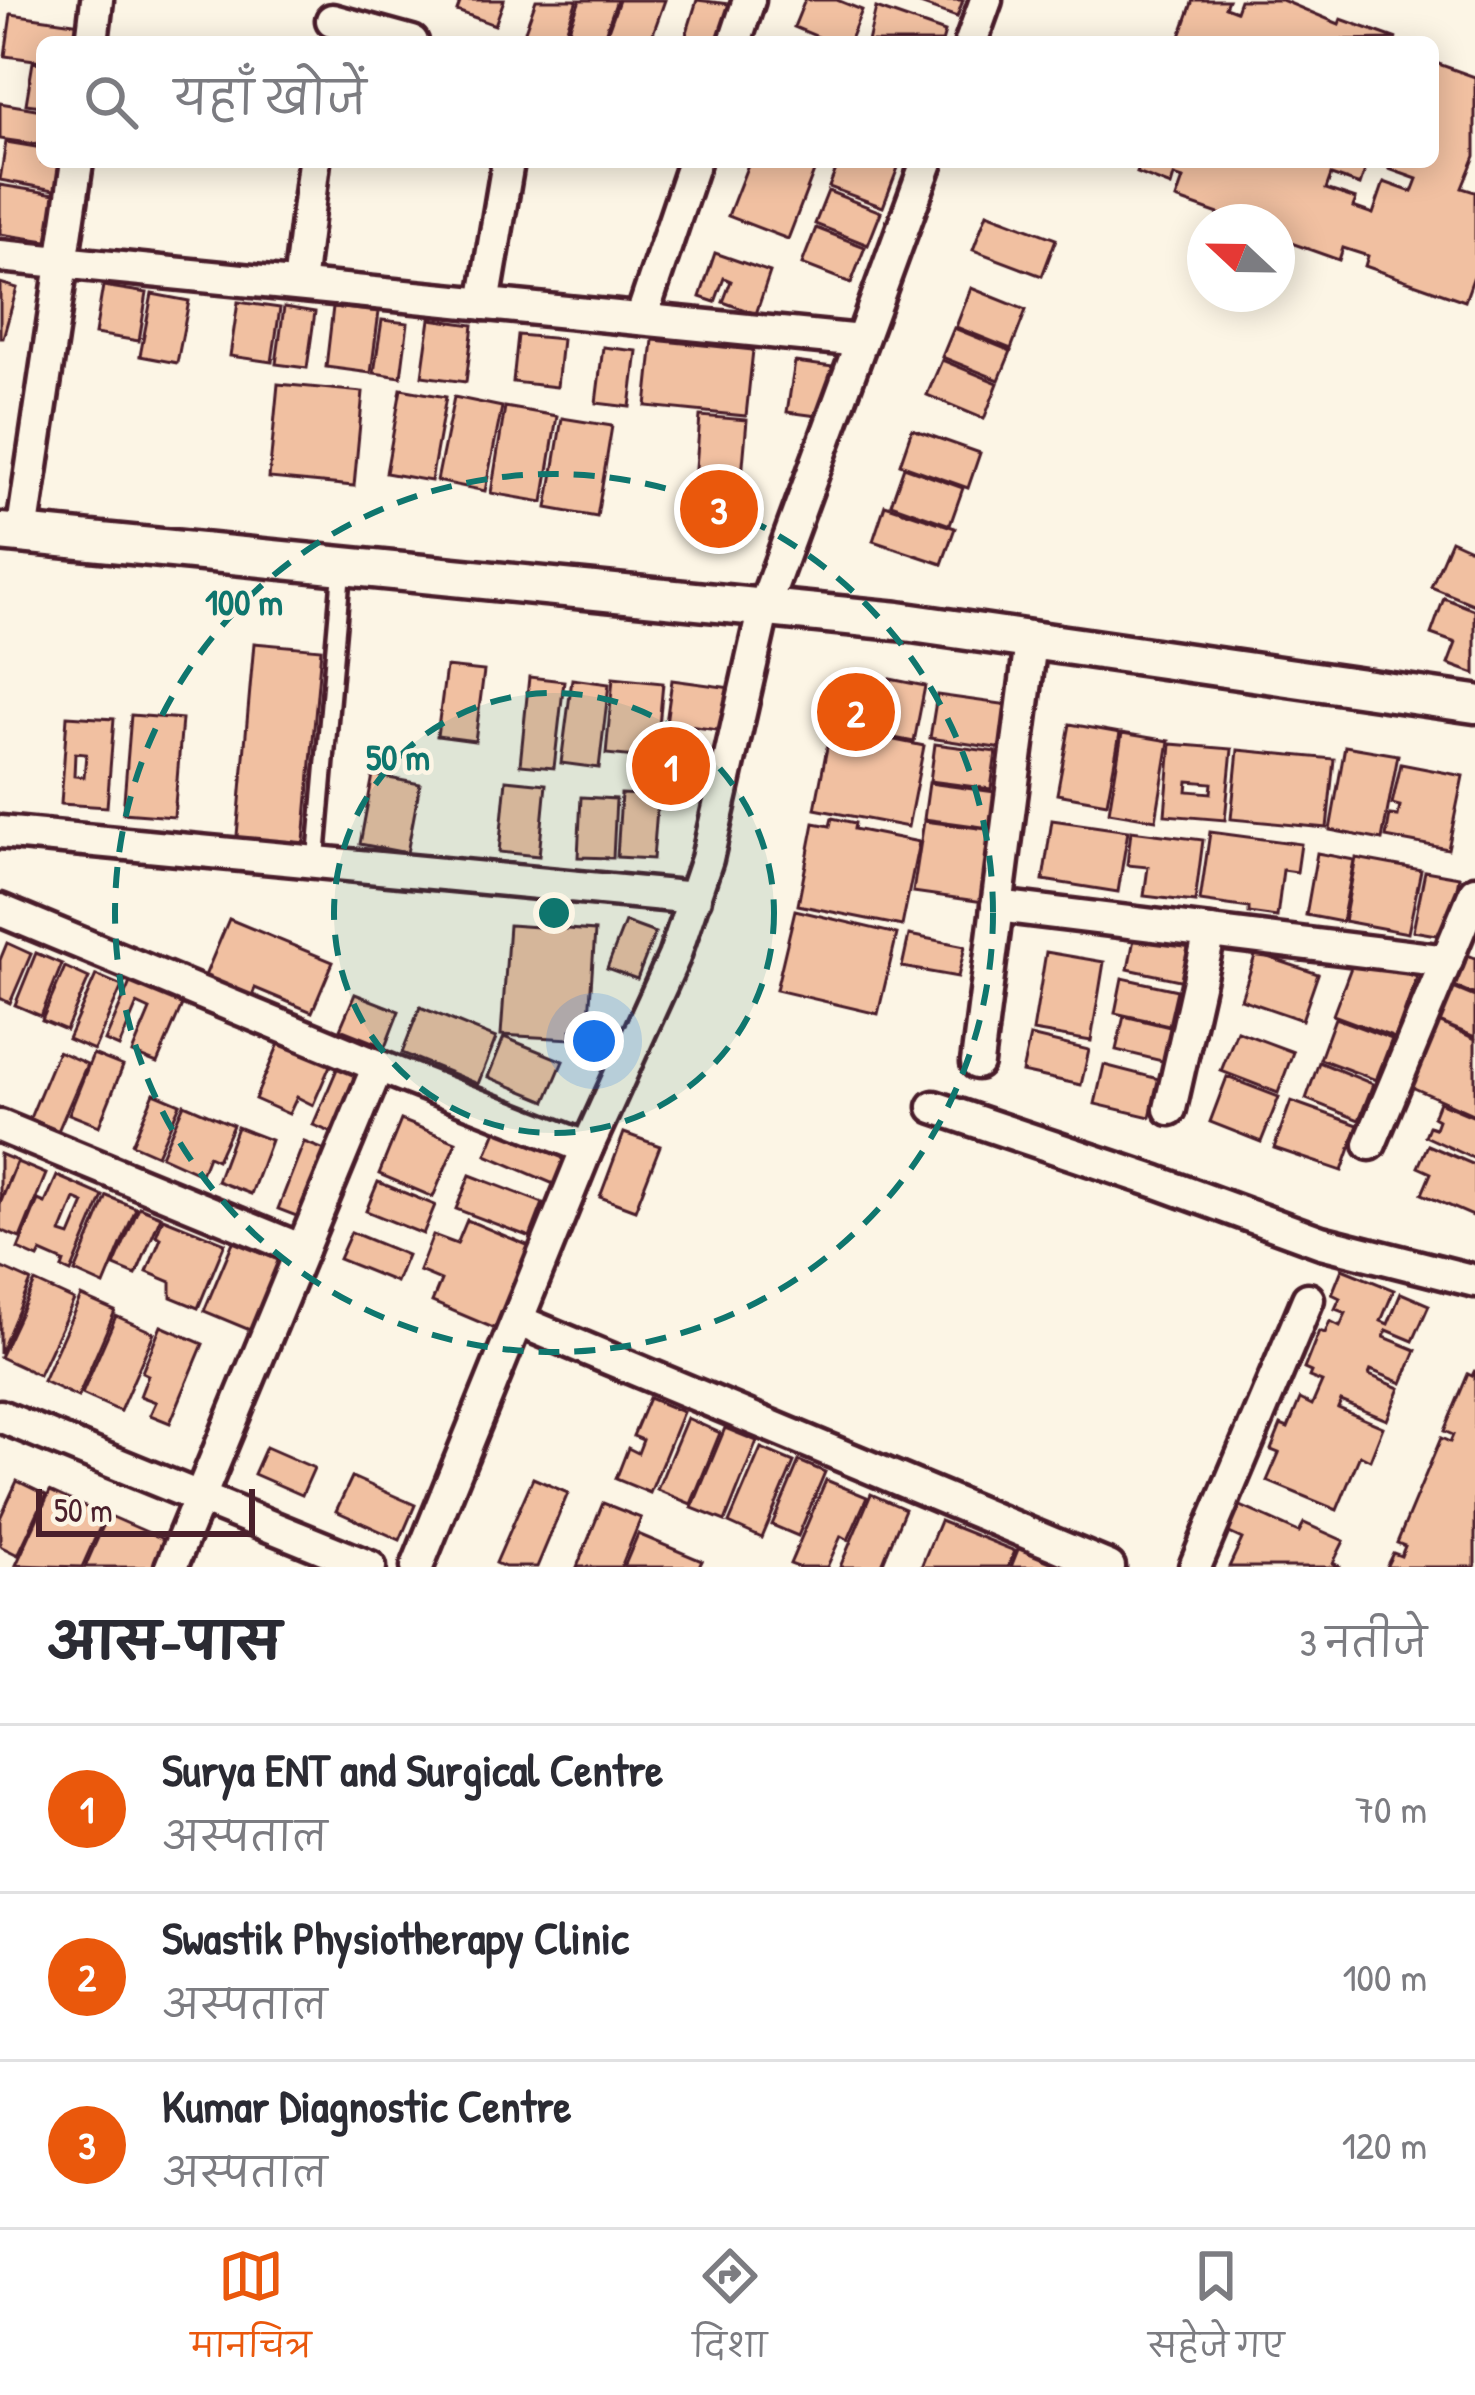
<!DOCTYPE html>
<html lang="hi">
<meta charset="utf-8">
<style>
:root{--surface:#fff;--page:#f7f7f7;--text:#2b2b33;--muted:#7c7c81;--line:#e1e1e2;--accent:#ea580c}
body{margin:0;font-family:"Patrick Hand","Playpen Sans Deva",sans-serif;background:var(--page);color:var(--text)}
.compass{position:absolute;left:1187px;top:204px;width:108px;height:108px;border-radius:50%;background:var(--surface);box-shadow:0 6px 30px #0003;rotate:292deg}
.scale{position:absolute;left:36px;bottom:30px;width:219px;box-sizing:border-box;padding-left:12px;border:6px solid #4a1f2b;border-top:0;font-size:33px;line-height:42px;white-space:nowrap;color:#4a1f2b;-webkit-text-stroke:9px #fcf5e5;paint-order:stroke}
.you{position:absolute;left:594px;top:1041px;width:42px;height:42px;margin:-30px;border:9px solid #fff;border-radius:50%;background:#1a73e8;box-shadow:0 0 0 18px #1a73e833}
.badge{display:grid;place-items:center;width:78px;height:78px;border-radius:50%;background:var(--accent);color:#fff;font-size:39px;font-weight:700}
.pin{position:absolute;translate:-50% -50%;border:6px solid #fff;box-shadow:0 3px 12px #0006}
.list{margin:0;padding:0;list-style:none}
h2{display:flex;justify-content:space-between;align-items:center;height:156px;margin:0;padding:0 48px;font-size:51px}
h2 small{font-size:39px;font-weight:400;color:var(--muted)}
.list li{display:grid;grid-template-columns:78px 1fr auto;gap:36px;align-items:center;box-sizing:border-box;height:168px;padding:0 48px;border-top:3px solid var(--line)}
.list b{display:block;font-size:45px;white-space:nowrap}
.list p{margin:0;font-size:39px;white-space:nowrap;color:var(--muted)}
.list em{font-size:39px;font-style:normal;color:var(--muted)}
.icon{flex:none;width:66px;height:66px;fill:none;stroke:currentColor;stroke-width:2;stroke-linecap:round;stroke-linejoin:round}
.map{position:relative;flex:none;width:1475px;height:1567px;overflow:hidden}
.search{position:absolute;background:var(--surface);box-shadow:0 6px 30px #0003;left:36px;right:36px;top:36px;height:132px;display:flex;align-items:center;gap:30px;box-sizing:border-box;padding:0 42px;border-radius:18px;color:var(--muted);font-size:45px}
.sheet{height:660px;background:var(--surface)}
nav{display:flex;justify-content:space-around;align-items:center;box-sizing:border-box;height:168px;border-top:3px solid var(--line);background:var(--surface);font-size:33px;color:var(--muted)}
nav a{display:grid;justify-items:center;gap:6px}
nav .on{color:var(--accent)}
.map>svg:first-child{display:block}
.building{fill:#f1c0a1;stroke:#4a1f2b;stroke-width:3;fill-rule:evenodd}
.lines{fill:none;stroke-linecap:round;stroke-linejoin:round}
.service-casing{stroke:#4a1f2b;stroke-width:24}
.minor-casing{stroke:#4a1f2b;stroke-width:39}
.tertiary-casing{stroke:#4a1f2b;stroke-width:45}
.service{stroke:#fcf5e5;stroke-width:15}
.minor{stroke:#fcf5e5;stroke-width:30}
.tertiary{stroke:#fcf5e5;stroke-width:36}
.ring{fill:none;stroke:#0f766e;stroke-width:6;stroke-dasharray:21 15}
.centre{fill:#0f766e;stroke:#fcf5e5;stroke-width:6}
.ring-label{font-size:36px;text-anchor:middle;font-weight:bold;fill:#0f766e;stroke:#fcf5e5;stroke-width:9;stroke-linejoin:round;paint-order:stroke}
</style>
<div class="map">
<svg width="1475" height="1567" viewBox="0 0 1475 1567">
<rect width="100%" height="100%" fill="#fcf5e5"/>
<filter id="ink" filterUnits="userSpaceOnUse"><feTurbulence type="fractalNoise" baseFrequency=".00833" numOctaves="2"/><feDisplacementMap in="SourceGraphic" scale="24" xChannelSelector="R" yChannelSelector="G"/><feConvolveMatrix kernelMatrix="1 2 1 2 8 2 1 2 1" color-interpolation-filters="sRGB"/></filter>
<g filter="url(#ink)">
<g class="building">
<path d="M461,0H504L495,25L457,11Z"/>
<path d="M536,0H577L562,42H540L523,36Z"/>
<path d="M580,0H617L602,42H564Z"/>
<path d="M619,0H665L650,42H604Z"/>
<path d="M697,0L737,5L726,42H684Z"/>
<path d="M805,0H837L862,10L849,42H830L794,27Z"/>
<path d="M921,0H963L957,17L920,4Z"/>
<path d="M1193,0H1228L1225,7L1236,11L1240,0H1282L1339,24L1341,19L1397,39L1178,42Z"/>
<path d="M876,8L945,32L942,42H868Z"/>
<path d="M11,14L81,24L78,42H42V61L5,56Z"/>
<path d="M33,62L42,64V106L26,104Z"/>
<path d="M1433,62L1475,77V156L1462,188L1475,192V273L1465,301L1365,266L1368,256L1343,248L1339,260L1277,238V222L1255,217L1253,222H1241L1176,199L1183,179L1174,176L1171,186L1137,173L1141,162H1362L1367,164L1360,185L1331,175L1326,189L1356,199L1353,207L1373,214L1384,182L1412,192L1417,179L1389,169L1391,162H1433Z"/>
<path d="M0,103L42,110V145L0,139Z"/>
<path d="M6,142L42,148V162H70L65,192L0,180Z"/>
<path d="M749,162H806L816,166L788,239L728,216Z"/>
<path d="M839,162L899,165L883,207L829,187Z"/>
<path d="M0,185L61,195L53,242L0,234Z"/>
<path d="M828,191L881,212L868,245L815,224Z"/>
<path d="M987,213L1056,239L1042,276L973,250Z"/>
<path d="M816,228L865,247L851,283L802,264Z"/>
<path d="M715,253L770,272L756,314L723,302L731,281L724,278L715,302L700,297Z"/>
<path d="M0,283L17,288L3,338H0Z"/>
<path d="M103,286L147,293L139,341L95,334Z"/>
<path d="M971,288L1026,310L1011,349L956,327Z"/>
<path d="M152,294L189,301L177,363L140,356Z"/>
<path d="M238,302L280,308L272,362L230,356Z"/>
<path d="M284,307L315,312L307,368L276,364Z"/>
<path d="M333,307L379,312L371,373L326,367Z"/>
<path d="M430,319L473,325L466,382L422,376Z"/>
<path d="M382,320L408,323L401,377L374,373Z"/>
<path d="M954,328L1011,351L999,380L942,357Z"/>
<path d="M518,335L562,339L557,387L513,382Z"/>
<path d="M653,340L753,350L746,416L646,406Z"/>
<path d="M603,347L637,351L630,407L596,403Z"/>
<path d="M942,360L998,383L984,419L927,395Z"/>
<path d="M795,362L833,367L825,417L787,412Z"/>
<path d="M278,384L363,392L354,486L269,478Z"/>
<path d="M401,389L446,397L431,481L386,473Z"/>
<path d="M454,397L502,407L485,491L437,481Z"/>
<path d="M505,407L557,416L543,502L491,493Z"/>
<path d="M700,416L747,420L738,522L692,519Z"/>
<path d="M562,418L612,426L597,517L547,508Z"/>
<path d="M912,429L980,453L968,488L900,464Z"/>
<path d="M904,467L963,488L950,525L891,504Z"/>
<path d="M885,505L955,528L942,564L873,541Z"/>
<path d="M1451,540L1475,551V605L1431,587Z"/>
<path d="M1444,598L1475,610V674L1448,664L1456,643L1431,634Z"/>
<path d="M254,643L321,649L303,853L236,847Z"/>
<path d="M446,667L484,671L475,741L437,736Z"/>
<path d="M850,671L925,686L914,742L839,727Z"/>
<path d="M529,677L564,681L554,768L520,765Z"/>
<path d="M613,678L663,683L656,759L606,754Z"/>
<path d="M572,679L609,684L599,768L561,763Z"/>
<path d="M672,680L731,688L725,731L666,723Z"/>
<path d="M937,695L1009,705L1003,749L930,738Z"/>
<path d="M131,715L182,719L174,817L123,813Z"/>
<path d="M67,716L114,719L107,807L61,804ZM75,753L86,754L84,777L74,776Z"/>
<path d="M1070,724L1120,733L1107,803L1057,794Z"/>
<path d="M831,727L924,746L908,827L815,809Z"/>
<path d="M1122,733L1169,741L1156,820L1109,812Z"/>
<path d="M935,744L996,752L991,789L930,781Z"/>
<path d="M1171,744L1232,749L1225,820L1165,815ZM1188,781L1212,783L1211,793L1187,791Z"/>
<path d="M661,746L705,752L704,765L696,764L693,781L701,782L700,791L656,785Z"/>
<path d="M1345,746L1398,755L1382,840L1330,830Z"/>
<path d="M1238,750L1334,759L1327,828L1231,819Z"/>
<path d="M1401,764L1463,776L1448,849L1386,837L1390,815L1398,816L1400,806L1392,804Z"/>
<path d="M373,775L420,784L407,853L360,844Z"/>
<path d="M506,780L546,784L539,856L499,852Z"/>
<path d="M929,783L995,792L990,828L924,819Z"/>
<path d="M621,794L658,796L653,859L617,857Z"/>
<path d="M581,797L616,799L613,858L578,857Z"/>
<path d="M832,818L855,823L854,829L919,842L902,926L798,905L814,823L830,826Z"/>
<path d="M1052,820L1128,831L1118,892L1043,880Z"/>
<path d="M924,821L994,830L984,902L913,892Z"/>
<path d="M1131,831L1203,840L1195,902L1144,896L1148,867L1127,865Z"/>
<path d="M1210,832L1301,844L1297,872L1283,870L1277,917L1249,913V908L1200,901Z"/>
<path d="M1317,853L1354,860L1342,922L1306,915Z"/>
<path d="M1356,858L1421,870L1408,933L1344,921Z"/>
<path d="M1425,871L1459,877L1448,937L1413,931Z"/>
<path d="M795,910L897,934L878,1014L776,990Z"/>
<path d="M229,919L333,962L312,1012L255,988L252,996L205,976Z"/>
<path d="M625,922L655,933L637,979L607,968Z"/>
<path d="M509,925L595,931L588,1031L571,1030V1039L501,1035Z"/>
<path d="M1136,929L1192,942L1184,981L1128,969Z"/>
<path d="M909,935L965,946L958,977L902,967Z"/>
<path d="M7,943L31,954L10,1003L0,998V960Z"/>
<path d="M1458,951L1475,958V995L1445,982Z"/>
<path d="M1046,952L1104,962L1091,1041L1033,1031Z"/>
<path d="M36,953L62,964L41,1016L15,1005Z"/>
<path d="M1256,953L1318,974L1302,1020L1241,999Z"/>
<path d="M1356,954L1417,977L1395,1038L1333,1015Z"/>
<path d="M65,967L89,978L66,1030L42,1020Z"/>
<path d="M96,975L122,986L94,1050L68,1039Z"/>
<path d="M132,978L184,1000L157,1063L132,1053L150,1010L137,1004L119,1047L105,1041Z"/>
<path d="M1122,978L1177,990L1169,1025L1115,1013Z"/>
<path d="M1446,985L1475,997V1037L1432,1019Z"/>
<path d="M355,994L399,1011L385,1047L340,1029Z"/>
<path d="M420,1007L496,1038L478,1084L402,1053Z"/>
<path d="M1124,1016L1174,1028L1166,1062L1116,1050Z"/>
<path d="M1335,1018L1392,1039L1376,1080L1320,1059Z"/>
<path d="M1432,1019L1475,1039V1115L1403,1083Z"/>
<path d="M1237,1031L1293,1052L1278,1093L1221,1071Z"/>
<path d="M1030,1036L1089,1050L1081,1085L1022,1072Z"/>
<path d="M504,1037L563,1061L546,1101L488,1077Z"/>
<path d="M281,1039L332,1061L313,1105L297,1097L289,1114L255,1099Z"/>
<path d="M58,1051L87,1064L58,1131L30,1118Z"/>
<path d="M93,1054L123,1066L99,1126L69,1114Z"/>
<path d="M343,1055L372,1068L343,1137L313,1125Z"/>
<path d="M1319,1062L1373,1084L1359,1120L1306,1099Z"/>
<path d="M1104,1065L1159,1079L1150,1117L1095,1104Z"/>
<path d="M1227,1077L1279,1097L1261,1142L1210,1122Z"/>
<path d="M154,1093L180,1104L157,1155L132,1144Z"/>
<path d="M1291,1101L1358,1125L1342,1171L1274,1148Z"/>
<path d="M1439,1102L1475,1117V1159L1425,1136L1429,1126L1435,1128L1438,1120L1433,1117Z"/>
<path d="M184,1104L233,1125L217,1160L208,1156L201,1174L161,1156Z"/>
<path d="M401,1120L456,1142L433,1197L379,1174Z"/>
<path d="M498,1126L568,1156L556,1185L486,1155Z"/>
<path d="M237,1127L271,1140L251,1194L217,1181Z"/>
<path d="M624,1133L660,1146L635,1210L600,1197Z"/>
<path d="M304,1142L333,1153L307,1220L278,1209Z"/>
<path d="M1428,1145L1475,1165V1217L1422,1194L1431,1173L1418,1167Z"/>
<path d="M0,1154L17,1161L0,1201Z"/>
<path d="M17,1162L46,1174L20,1238L0,1230V1204Z"/>
<path d="M470,1175L543,1203L530,1237L456,1209Z"/>
<path d="M57,1176L103,1196L71,1272L62,1268L64,1262L41,1252L38,1258L18,1249L38,1200L45,1203ZM75,1199L84,1203L70,1236L61,1233Z"/>
<path d="M378,1182L435,1205L423,1234L366,1211Z"/>
<path d="M107,1196L136,1208L104,1285L75,1272Z"/>
<path d="M139,1207L161,1216L136,1275L114,1266Z"/>
<path d="M163,1218L225,1243L198,1308L171,1297V1282L147,1272L161,1238L156,1236Z"/>
<path d="M467,1220L532,1247L498,1330L432,1302L441,1280L419,1271L433,1235L457,1244Z"/>
<path d="M351,1232L407,1255L396,1282L339,1259Z"/>
<path d="M233,1242L286,1263L257,1333L204,1311Z"/>
<path d="M0,1267L31,1281L0,1354Z"/>
<path d="M1342,1269L1394,1290L1381,1321L1388,1324L1401,1293L1429,1305L1413,1341L1387,1330L1384,1337L1416,1350L1402,1383L1371,1370L1369,1375L1400,1388L1387,1420L1341,1401L1338,1408L1383,1427L1370,1460L1360,1455L1337,1510L1267,1481L1279,1453L1271,1450L1281,1425L1288,1428L1300,1399L1312,1405L1322,1382L1309,1377L1311,1372L1304,1369L1319,1331L1325,1333L1330,1321L1340,1326L1346,1313L1335,1309L1340,1298L1332,1294Z"/>
<path d="M35,1282L74,1300L39,1375L0,1357Z"/>
<path d="M81,1296L115,1311L78,1397L43,1381Z"/>
<path d="M116,1316L154,1333L120,1411L82,1394Z"/>
<path d="M161,1326L203,1344L170,1423L150,1415L156,1402L140,1396L148,1375L142,1372Z"/>
<path d="M1475,1370V1567H1386L1393,1553L1401,1556L1405,1546L1397,1543L1441,1438L1450,1442L1453,1435L1444,1431L1468,1374L1472,1376Z"/>
<path d="M649,1398L683,1412L650,1493L616,1479L628,1448L638,1453L643,1440L633,1436Z"/>
<path d="M687,1418L720,1433L691,1504L657,1490Z"/>
<path d="M725,1428L757,1441L725,1521L692,1508Z"/>
<path d="M266,1447L314,1468L302,1495L254,1474Z"/>
<path d="M761,1448L794,1462L762,1538L729,1523Z"/>
<path d="M799,1461L825,1472L798,1536L772,1525Z"/>
<path d="M352,1477L415,1505L400,1540L336,1511Z"/>
<path d="M533,1478L568,1493L537,1567H505L496,1563Z"/>
<path d="M826,1480L867,1497L848,1540L841,1536L827,1567H798L790,1564Z"/>
<path d="M17,1481L46,1495L18,1555L0,1546V1518Z"/>
<path d="M50,1491L105,1516L82,1567L16,1565Z"/>
<path d="M871,1494L905,1509L881,1567H840Z"/>
<path d="M603,1503L641,1518L621,1567H577Z"/>
<path d="M1234,1503L1299,1532L1304,1523L1344,1541L1333,1563L1341,1567H1229L1242,1539L1221,1529Z"/>
<path d="M108,1515L172,1543L162,1567H85Z"/>
<path d="M940,1521L1015,1551L1008,1567H921Z"/>
<path d="M638,1534L702,1561L699,1567H624Z"/>
<path d="M1019,1547L1056,1563L1054,1567H1011Z"/>
</g>
<g class="lines">
<g class="service-casing">
<path id="service" d="M316,863L342,567"/>
</g>
<g class="minor-casing">
<g id="minor">
<path d="M332,20L412,42"/>
<path d="M92,42L97,0"/>
<path d="M735,42L749,0"/>
<path d="M971,42L986,0"/>
<path d="M0,256L861,341"/>
<path d="M299,285L314,162"/>
<path d="M484,304L508,162"/>
<path d="M641,319L694,162"/>
<path d="M22,534L77,162"/>
<path d="M0,832L695,898"/>
<path d="M997,906L1447,961"/>
<path d="M0,910L378,1066L587,1148"/>
<path d="M977,1063L1031,642"/>
<path d="M934,1107L1157,1182L1321,1242L1475,1281"/>
<path d="M1170,1109L1210,932"/>
<path d="M0,1126L302,1250"/>
<path d="M1370,1144L1475,892"/>
<path d="M519,1321L1109,1567"/>
<path d="M0,1416L370,1567"/>
<path d="M171,1567L378,1066"/>
<path d="M417,1567L587,1148L674,957L707,859L764,607L927,162"/>
<path d="M1195,1567L1308,1299"/>
</g>
</g>
<g class="tertiary-casing">
<path id="tertiary" d="M0,532L898,621L1475,704"/>
</g>
<use href="#service" class="service"/>
<use href="#minor" class="minor"/>
<use href="#tertiary" class="tertiary"/>
</g>
</g>
<circle cx="554" cy="913" r="220" fill="#0f766e" fill-opacity=".12"/>
<g class="ring">
<circle cx="554" cy="913" r="220"/>
<circle cx="554" cy="913" r="439"/>
</g>
<circle cx="554" cy="913" r="18" class="centre"/>
<g class="ring-label">
<text x="244" y="615">100 m</text>
<text x="398" y="770">50 m</text>
</g>
</svg>
<svg class="compass" viewBox="-18 -18 36 36"><path d="M0-13l5 13h-10z" fill="#e53935"/><path d="M0 13l5-13h-10z" fill="#7c7c81"/></svg>
<div class="scale">50 m</div>
<div class="you"></div>
<div class="pin badge" style="left:671px;top:766px">1</div>
<div class="pin badge" style="left:856px;top:712px">2</div>
<div class="pin badge" style="left:719px;top:509px">3</div>
<div class="search"><svg class="icon" aria-label="search" viewBox="0 0 24 24"><circle cx="10" cy="10" r="6"/><path d="M15 15l6 6"/></svg>यहाँ खोजें</div>
</div>
<section class="sheet">
<h2>आस-पास<small>3 नतीजे</small></h2>
<ul class="list">
<li><span class="badge">1</span><div><b>Surya ENT and Surgical Centre</b><p>अस्पताल</p></div><em>70 m</em></li>
<li><span class="badge">2</span><div><b>Swastik Physiotherapy Clinic</b><p>अस्पताल</p></div><em>100 m</em></li>
<li><span class="badge">3</span><div><b>Kumar Diagnostic Centre</b><p>अस्पताल</p></div><em>120 m</em></li>
</ul>
</section>
<nav>
<a class="on"><svg class="icon" aria-label="map" viewBox="0 0 24 24"><path d="M3 6l6-2 6 2 6-2v14l-6 2-6-2-6 2zM9 4v14M15 6v14"/></svg>मानचित्र</a>
<a><svg class="icon" aria-label="directions" viewBox="0 0 24 24"><path d="M12 3l9 9-9 9-9-9zM9 14v-3h6M13 9l2 2-2 2"/></svg>दिशा</a>
<a><svg class="icon" aria-label="saved" viewBox="0 0 24 24"><path d="M7 4h10v16l-5-4-5 4z"/></svg>सहेजे गए</a>
</nav>
